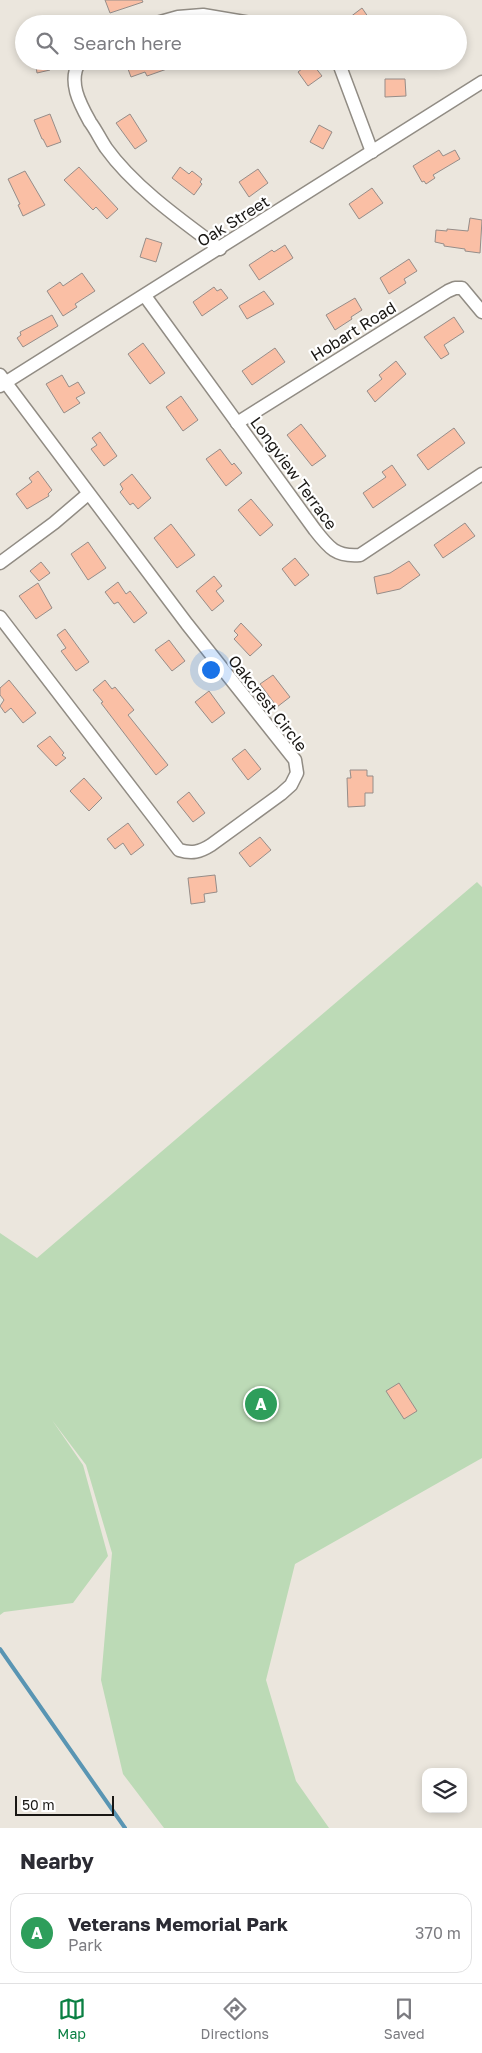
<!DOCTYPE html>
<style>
:root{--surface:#fff;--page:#f7f7f7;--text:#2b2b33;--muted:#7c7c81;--line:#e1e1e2;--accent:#0b8043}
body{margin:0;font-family:"Golos Text",sans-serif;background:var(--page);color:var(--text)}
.controls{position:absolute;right:15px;bottom:15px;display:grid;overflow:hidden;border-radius:10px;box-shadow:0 2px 8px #0003}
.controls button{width:45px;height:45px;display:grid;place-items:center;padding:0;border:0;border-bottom:1px solid var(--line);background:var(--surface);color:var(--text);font:25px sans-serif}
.scale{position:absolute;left:15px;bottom:12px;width:99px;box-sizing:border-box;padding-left:5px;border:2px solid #191714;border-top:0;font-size:14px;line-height:18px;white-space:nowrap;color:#191714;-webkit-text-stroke:4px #fff;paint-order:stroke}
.you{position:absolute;left:210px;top:669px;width:18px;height:18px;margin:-12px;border:4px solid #fff;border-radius:50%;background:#1a73e8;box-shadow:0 0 0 8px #1a73e833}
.badge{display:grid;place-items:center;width:32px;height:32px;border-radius:50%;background:var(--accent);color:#fff;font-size:16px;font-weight:700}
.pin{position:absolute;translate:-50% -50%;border:2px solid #fff;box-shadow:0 1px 5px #0006}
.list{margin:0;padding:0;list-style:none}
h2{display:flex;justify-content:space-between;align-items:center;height:65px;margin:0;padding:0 20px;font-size:21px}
h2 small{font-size:16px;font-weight:400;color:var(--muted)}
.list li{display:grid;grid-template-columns:32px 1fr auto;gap:15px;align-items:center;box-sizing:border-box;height:80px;margin:0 10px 10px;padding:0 10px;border:1px solid var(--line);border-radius:15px}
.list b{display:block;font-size:19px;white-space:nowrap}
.list p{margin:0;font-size:16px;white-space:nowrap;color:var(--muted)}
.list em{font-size:16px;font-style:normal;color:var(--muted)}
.icon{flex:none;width:28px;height:28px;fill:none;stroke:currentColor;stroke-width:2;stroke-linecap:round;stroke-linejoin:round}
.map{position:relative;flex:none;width:482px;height:1828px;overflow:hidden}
.search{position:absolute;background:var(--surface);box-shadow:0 2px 8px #0003;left:15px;right:15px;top:15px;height:55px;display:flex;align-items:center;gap:12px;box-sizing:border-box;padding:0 18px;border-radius:28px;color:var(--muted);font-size:19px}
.sheet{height:155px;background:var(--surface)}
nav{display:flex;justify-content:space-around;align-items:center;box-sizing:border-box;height:70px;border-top:1px solid var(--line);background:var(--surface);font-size:14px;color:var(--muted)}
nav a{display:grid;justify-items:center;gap:2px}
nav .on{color:var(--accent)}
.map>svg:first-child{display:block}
.green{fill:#bcdab6}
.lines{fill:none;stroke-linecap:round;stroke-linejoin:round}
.stream{stroke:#5995b3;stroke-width:4}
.building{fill:#fabfa5;stroke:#968d89}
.minor-casing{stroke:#918c84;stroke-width:15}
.minor{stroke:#fff;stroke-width:12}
.labels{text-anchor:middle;stroke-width:4.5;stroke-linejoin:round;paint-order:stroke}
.street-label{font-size:16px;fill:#191714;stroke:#fff}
</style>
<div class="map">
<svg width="482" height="1828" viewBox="0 0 482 1828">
<rect width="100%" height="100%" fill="#ebe6dd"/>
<path class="green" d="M477,882L482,887V1458L295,1564L266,1680L296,1781L329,1828H164L123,1774L101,1680L112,1553L86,1465L52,1420L83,1465L108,1556L73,1603L4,1612L0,1615V1233L37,1258Z"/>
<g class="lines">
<path class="stream" d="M0,1649L125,1828"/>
</g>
<g class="building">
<path d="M105,0H142L143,2L110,13Z"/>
<path d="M362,8L373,24H341Z"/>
<path d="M35,61H48L50,70L37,73Z"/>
<path d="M125,61H184V63L147,76L145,72L131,77Z"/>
<path d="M311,62L322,76L308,86L298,72Z"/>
<path d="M385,79H405L406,96L385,97Z"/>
<path d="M50,114L61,142L47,147L43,139H42L34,120Z"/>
<path d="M130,114L147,141L135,149L116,123Z"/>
<path d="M319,125L332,132L323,149L310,142Z"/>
<path d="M439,150L443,156L455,150L460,159L433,175L435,178L426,184L424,181L422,182L413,166Z"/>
<path d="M79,167L118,209L107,219L96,207L93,210L64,180Z"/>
<path d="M180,167L189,174L192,171L202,179L200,182L202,184L194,195L172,178Z"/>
<path d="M258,169L268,183L249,197L239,182Z"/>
<path d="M25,171L45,205L23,216L18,205L20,204L8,179Z"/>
<path d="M372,188L383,203L359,219L349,204Z"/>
<path d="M470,218L482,220L480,253L465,251V249L444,246V244L435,242L436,230L447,231V229L468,231Z"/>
<path d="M146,238L162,243L156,262L140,257Z"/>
<path d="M285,245L293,258L259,280L249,265L272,250L274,252Z"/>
<path d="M409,259L417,271L404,279L406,283L389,294L380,278Z"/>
<path d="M82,273L95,291L75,304L77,307L63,316L47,291L60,282L63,286Z"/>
<path d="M214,287L217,291L221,289L228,298L202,316L193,302Z"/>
<path d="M264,291L274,304L247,319L239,306Z"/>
<path d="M355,298L362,310L351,317L352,319L335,330L326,315Z"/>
<path d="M52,315L58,326L23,347L17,338L21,335L20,332Z"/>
<path d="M454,317L464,332L444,345L449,354L441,359L424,337Z"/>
<path d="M143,343L165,373L150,384L128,354Z"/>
<path d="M275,348L285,362L252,385L242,371Z"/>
<path d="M396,361L406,374L375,402L367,391L382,379L379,375Z"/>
<path d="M62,375L69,387L78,382L85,393L76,398L80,403L64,413L46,384Z"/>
<path d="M181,396L198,420L183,431L166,407Z"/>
<path d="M301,424L326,456L312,466L287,435Z"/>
<path d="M454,428L465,443L428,470L417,455Z"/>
<path d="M100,432L117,456L104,466L91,449L97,445L92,438Z"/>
<path d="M220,449L232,465L234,463L242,473L226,486L206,459Z"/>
<path d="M392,465L406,485L373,508L363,493L386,477L382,472Z"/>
<path d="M38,471L52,490L48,494L49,496L27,509L16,494L32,482L29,478Z"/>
<path d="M132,474L151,498L138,509L133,503L130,505L120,492L123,489L120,484Z"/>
<path d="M251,499L273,525L260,536L238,510Z"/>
<path d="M465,523L475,536L443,558L434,545Z"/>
<path d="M171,524L195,555L177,568L154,538Z"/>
<path d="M88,542L106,568L88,580L71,554Z"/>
<path d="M295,558L309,575L295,586L282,569Z"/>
<path d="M409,561L420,575L400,589L377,594L374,577L390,573Z"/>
<path d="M41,562L50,573L39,581L30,571Z"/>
<path d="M214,576L222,586L216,591L224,601L212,611L196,591Z"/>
<path d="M118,582L126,594L130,591L147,613L134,623L118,602L114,604L105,592Z"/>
<path d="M38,583L52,608L36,619L19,596Z"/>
<path d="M241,623L262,645L250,656L234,639L238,635L234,631Z"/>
<path d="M65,629L89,662L76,671L61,651L66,648L57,635Z"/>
<path d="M169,640L185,661L172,671L155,650Z"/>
<path d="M273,675L290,697L277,707L260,684Z"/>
<path d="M9,680L36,713L23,723L11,708L5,713L0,706L4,700L0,695V688Z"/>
<path d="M105,680L112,689L115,687L134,710L128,715L168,765L156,775L101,703L103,702L93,690Z"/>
<path d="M209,691L225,713L212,723L195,702Z"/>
<path d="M50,736L64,753L62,755L66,758L56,766L37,746Z"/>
<path d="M245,749L261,769L248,780L232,759Z"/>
<path d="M350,770H367V776H373V793H365V806L348,807L347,778H351Z"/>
<path d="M84,778L102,798L89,811L70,791Z"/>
<path d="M189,792L205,813L193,822L177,802Z"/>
<path d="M128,823L144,845L131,855L123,843L115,849L107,839Z"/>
<path d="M260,837L271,850L250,867L239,853Z"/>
<path d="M215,875L217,892L204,894L205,902L191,904L188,878Z"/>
<path d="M399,1383L417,1411L404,1419L386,1391Z"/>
</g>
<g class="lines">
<g class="minor-casing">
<g id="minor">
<path d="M153,24L178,17L203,15L257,24"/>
<path d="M80,61C67,81 80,104 90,122C96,130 100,139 106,148C134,187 181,220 220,249"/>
<path d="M338,61L372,152"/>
<path d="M145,296L315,530C329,548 336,557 360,555L482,474"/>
<path d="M0,375L187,624L295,760L297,773L291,785L281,794L211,845C200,852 192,854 179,850L0,617"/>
<path d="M0,386L482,82"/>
<path d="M237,423L448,291L455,288H462L482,312"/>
<path d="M0,563L54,523L88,494"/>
</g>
</g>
<use href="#minor" class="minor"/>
</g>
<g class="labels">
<g class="street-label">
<text transform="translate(233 221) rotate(-32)" y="6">Oak Street</text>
<text transform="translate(353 331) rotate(-32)" y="6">Hobart Road</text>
<text transform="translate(294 473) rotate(54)" y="6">Longview Terrace</text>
<text transform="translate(268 703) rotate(52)" y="6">Oakcrest Circle</text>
</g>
</g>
</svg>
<div class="controls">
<button><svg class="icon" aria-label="layers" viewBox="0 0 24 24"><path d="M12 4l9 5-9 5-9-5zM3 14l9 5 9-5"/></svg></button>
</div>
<div class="scale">50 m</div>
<div class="you"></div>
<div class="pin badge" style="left:261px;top:1404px;background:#2e9e5b">A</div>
<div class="search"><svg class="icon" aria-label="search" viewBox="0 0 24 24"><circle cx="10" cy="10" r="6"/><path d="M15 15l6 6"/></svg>Search here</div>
</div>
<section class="sheet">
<h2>Nearby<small></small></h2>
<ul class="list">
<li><span class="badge" style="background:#2e9e5b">A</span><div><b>Veterans Memorial Park</b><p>Park</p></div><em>370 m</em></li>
</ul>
</section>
<nav>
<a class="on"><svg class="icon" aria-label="map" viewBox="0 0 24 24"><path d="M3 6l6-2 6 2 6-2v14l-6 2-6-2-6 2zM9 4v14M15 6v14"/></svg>Map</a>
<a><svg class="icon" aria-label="directions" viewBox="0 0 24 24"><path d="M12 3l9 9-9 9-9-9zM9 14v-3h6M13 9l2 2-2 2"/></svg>Directions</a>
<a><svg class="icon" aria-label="saved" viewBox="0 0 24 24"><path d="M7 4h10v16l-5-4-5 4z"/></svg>Saved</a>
</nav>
